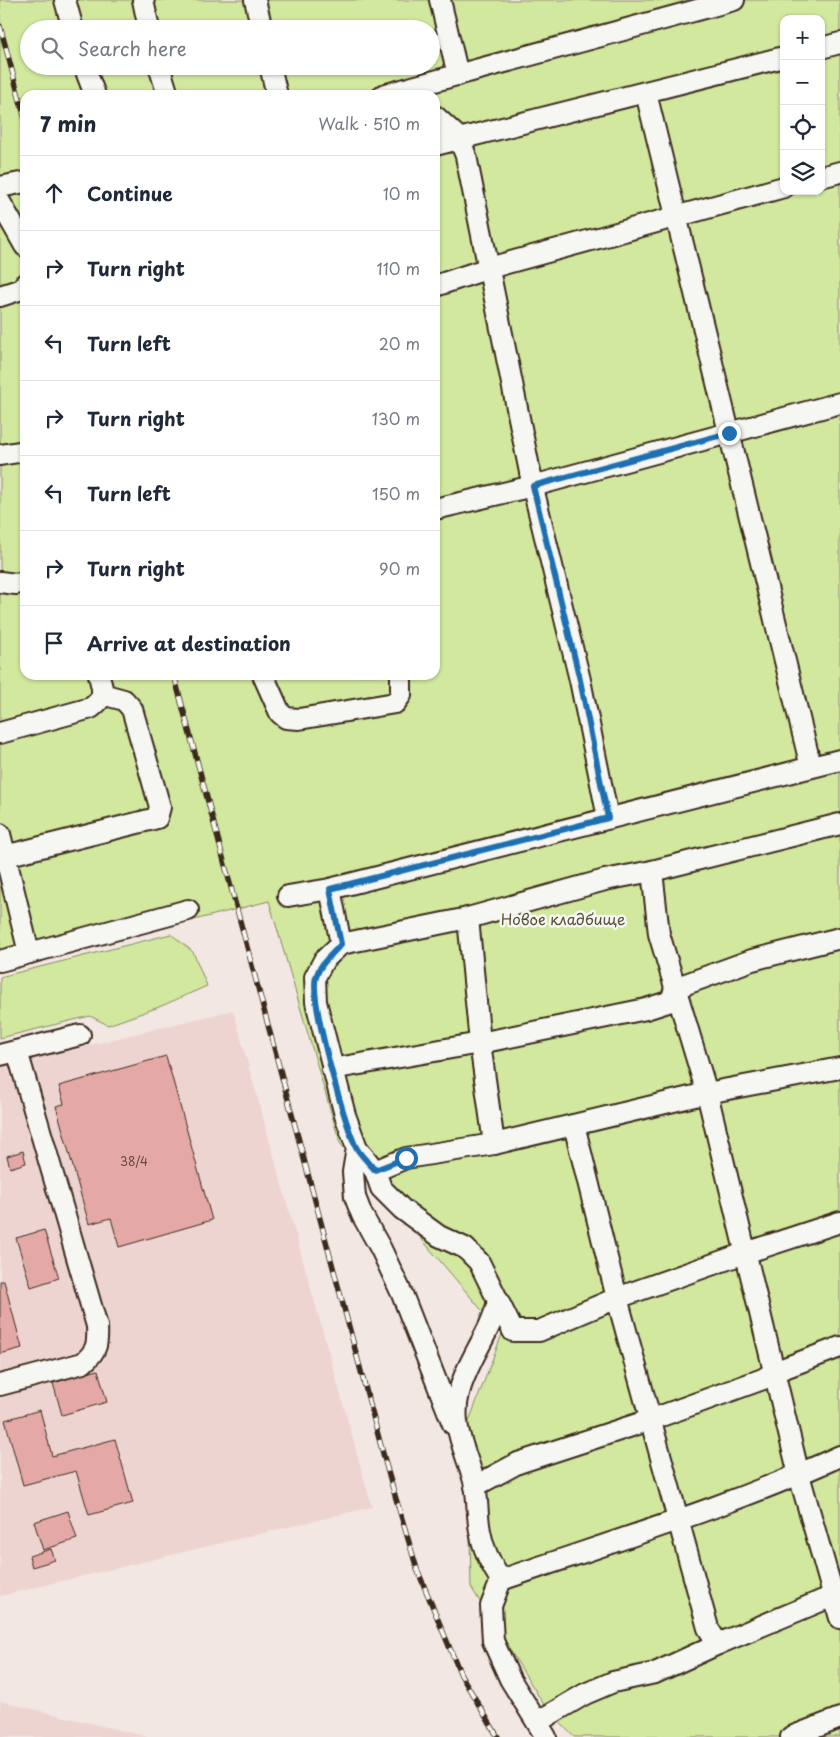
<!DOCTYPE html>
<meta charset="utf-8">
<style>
:root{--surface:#fff;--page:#f6f6f7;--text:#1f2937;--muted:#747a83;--line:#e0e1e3}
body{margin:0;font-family:"Playpen Sans",sans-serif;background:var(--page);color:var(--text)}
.controls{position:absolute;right:15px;top:15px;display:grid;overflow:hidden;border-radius:10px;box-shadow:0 1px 4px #0004}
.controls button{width:45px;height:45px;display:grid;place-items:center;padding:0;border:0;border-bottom:1px solid var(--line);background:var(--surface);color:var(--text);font:25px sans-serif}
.stop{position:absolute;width:15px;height:15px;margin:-11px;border:4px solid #1f6fb2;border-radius:50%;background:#fff}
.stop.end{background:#1f6fb2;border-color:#fff;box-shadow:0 1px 5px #0008}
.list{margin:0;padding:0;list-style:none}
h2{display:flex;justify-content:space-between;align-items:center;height:65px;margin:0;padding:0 20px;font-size:21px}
h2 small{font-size:16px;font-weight:400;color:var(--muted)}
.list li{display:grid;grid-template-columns:32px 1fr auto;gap:15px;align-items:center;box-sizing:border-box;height:75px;padding:0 20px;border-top:1px solid var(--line)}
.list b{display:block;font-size:19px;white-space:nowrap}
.list em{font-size:16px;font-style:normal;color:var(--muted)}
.icon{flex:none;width:28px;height:28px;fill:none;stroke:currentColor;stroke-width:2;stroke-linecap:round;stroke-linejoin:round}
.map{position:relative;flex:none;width:840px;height:1737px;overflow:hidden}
.search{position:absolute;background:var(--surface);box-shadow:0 1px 4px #0004;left:20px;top:20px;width:420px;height:55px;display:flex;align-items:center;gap:12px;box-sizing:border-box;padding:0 18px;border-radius:28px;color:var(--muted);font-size:19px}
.panel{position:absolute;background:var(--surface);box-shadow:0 1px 4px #0004;left:20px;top:90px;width:420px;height:590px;border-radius:15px}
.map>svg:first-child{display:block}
.built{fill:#eed4d1}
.green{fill:#d1e89e;stroke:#86895e;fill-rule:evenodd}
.building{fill:#e4a9a6;stroke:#3b2a1e}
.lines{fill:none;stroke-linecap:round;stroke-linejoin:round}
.minor-casing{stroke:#3b2a1e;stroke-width:24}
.minor{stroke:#f6f6f2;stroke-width:20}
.rail-casing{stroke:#3b2a1e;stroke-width:5.5}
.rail{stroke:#f6f6f2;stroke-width:4;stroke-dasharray:11;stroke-linecap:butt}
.route{stroke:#1f6fb2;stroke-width:6}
.labels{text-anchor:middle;stroke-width:5;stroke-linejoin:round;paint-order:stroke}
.number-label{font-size:12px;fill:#654a40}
.park-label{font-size:15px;fill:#595038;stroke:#f6f6f2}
</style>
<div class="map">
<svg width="840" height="1737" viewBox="0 0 840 1737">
<rect width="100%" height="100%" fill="#f2e7e3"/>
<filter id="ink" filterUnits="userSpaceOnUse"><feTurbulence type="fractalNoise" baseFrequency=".02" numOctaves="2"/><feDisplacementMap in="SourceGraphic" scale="10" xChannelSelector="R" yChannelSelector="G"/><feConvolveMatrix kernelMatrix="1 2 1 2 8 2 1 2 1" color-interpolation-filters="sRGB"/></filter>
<g filter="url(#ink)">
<g class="built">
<path d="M233,1010L372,1507L0,1596V1067Z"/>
<path d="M0,1701L148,1737H0Z"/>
</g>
<g class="green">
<path d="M0,0H840V1737H574L546,1708L471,1587L468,1424L502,1334L340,1143L269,901L0,969ZM784,19H821V191H784ZM29,29H431V66H29ZM25,95H435V675H25Z"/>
<path d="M171,934L193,952L207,986L159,1007L108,1025L90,1016L0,1038V977Z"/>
</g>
<g class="building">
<path d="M166,1056L212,1220L119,1247L111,1218L89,1224L56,1106L64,1104L59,1086Z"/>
<path d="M23,1151L26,1163L10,1168L7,1156Z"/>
<path d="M44,1230L59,1278L31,1287L16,1238Z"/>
<path d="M0,1281H4L22,1348L0,1354Z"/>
<path d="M98,1370L107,1402L62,1415L53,1383Z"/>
<path d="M40,1410L52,1456L115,1439L133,1503L89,1515L76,1471L23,1485L5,1420Z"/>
<path d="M68,1511L77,1539L43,1550L34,1522Z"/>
<path d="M51,1549L55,1560L32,1567L29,1556Z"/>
</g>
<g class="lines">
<g class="minor-casing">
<g id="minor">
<path d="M65,0L73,29"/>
<path d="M143,0L149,29"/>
<path d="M255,0L262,29"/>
<path d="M440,0L458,75"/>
<path d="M821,48L840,43"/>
<path d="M84,66L95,95"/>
<path d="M159,66L168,95"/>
<path d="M270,66L277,95"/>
<path d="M646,93L811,767"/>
<path d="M383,95L734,0"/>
<path d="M435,116L459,138L466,156L534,492L580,680L608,818"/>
<path d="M435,145L784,57"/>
<path d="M821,177L840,172"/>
<path d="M0,187L25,182"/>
<path d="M0,202L25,246"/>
<path d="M435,286L489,268L784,187"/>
<path d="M0,296L22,289L25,284"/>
<path d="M0,455L25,451"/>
<path d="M435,509L533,486L840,403"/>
<path d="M0,582L16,584L25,582"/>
<path d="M263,675L280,713L286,718L299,719L395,703L401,695V675"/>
<path d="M0,733L91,708C106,696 103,693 99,675"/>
<path d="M0,834L29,953"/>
<path d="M0,859L4,851L13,854L157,818L160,807L132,709L124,700L102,694"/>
<path d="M652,871L659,934L707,1093L799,1475L840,1618"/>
<path d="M330,889L341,944L324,960L315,977L316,1002L345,1115L357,1148L375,1171L381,1188L402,1209L439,1236L465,1248L479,1262L513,1331H539L617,1298L574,1125"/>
<path d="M288,896L330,889L840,760"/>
<path d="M468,918L480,1043L494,1144"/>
<path d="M341,944L468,918L605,880L652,871L840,824"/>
<path d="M0,961L188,910"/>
<path d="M0,1055L80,1035"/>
<path d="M332,1069L480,1043L646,1009L671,1001L675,988L752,960L840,938"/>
<path d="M357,1148L353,1172L355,1197L362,1215L381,1249L402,1294L453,1424"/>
<path d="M375,1171L406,1158L494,1144L707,1093L840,1068"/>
<path d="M498,1301C491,1333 467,1360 459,1393C450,1428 467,1452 475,1485C478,1500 477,1516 480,1531C483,1550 491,1565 501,1580L491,1606L493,1641L510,1679L546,1737"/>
<path d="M0,1385L83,1363C97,1351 98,1344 97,1326L17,1051"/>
<path d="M475,1486L518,1463L650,1420L763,1379L774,1372L840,1347"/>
<path d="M501,1580C614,1541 731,1506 840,1456"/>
<path d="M718,1644L708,1628L617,1298L745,1253L840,1222"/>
<path d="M537,1722L585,1694L613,1682L655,1673L718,1644L840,1593"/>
<path d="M791,1737L840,1718"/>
</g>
</g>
<use href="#minor" class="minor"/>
<g class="rail-casing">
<g id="rail">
<path d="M0,26L25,119"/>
<path d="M174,675L388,1472L417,1569L461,1675L498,1737"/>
</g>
</g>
<use href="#rail" class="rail"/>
</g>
</g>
<g class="lines" filter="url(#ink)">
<path class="route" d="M406,1158L375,1170C369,1163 360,1155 356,1147C344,1123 309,999 316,977C320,963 332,955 341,944L330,889L608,818L580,680L533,486L729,433"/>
</g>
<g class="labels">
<g class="number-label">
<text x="134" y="1166">38/4</text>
</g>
<g class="park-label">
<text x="563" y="925">Новое кладбище</text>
</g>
</g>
</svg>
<div class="controls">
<button>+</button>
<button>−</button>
<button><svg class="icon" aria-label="locate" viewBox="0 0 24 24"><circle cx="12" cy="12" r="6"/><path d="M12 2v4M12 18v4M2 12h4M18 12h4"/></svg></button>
<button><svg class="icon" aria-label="layers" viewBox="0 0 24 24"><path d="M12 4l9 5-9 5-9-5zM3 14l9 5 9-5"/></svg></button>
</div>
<div class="stop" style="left:406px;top:1158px"></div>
<div class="stop end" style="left:729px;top:433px"></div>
<div class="search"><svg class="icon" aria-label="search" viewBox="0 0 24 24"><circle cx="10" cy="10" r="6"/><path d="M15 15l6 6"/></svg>Search here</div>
<section class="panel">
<h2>7 min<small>Walk · 510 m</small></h2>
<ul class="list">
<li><svg class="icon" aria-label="ahead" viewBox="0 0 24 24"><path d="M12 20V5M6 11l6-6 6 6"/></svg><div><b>Continue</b></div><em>10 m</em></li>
<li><svg class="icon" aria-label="right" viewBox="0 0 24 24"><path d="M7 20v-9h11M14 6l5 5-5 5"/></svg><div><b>Turn right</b></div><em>110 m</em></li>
<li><svg class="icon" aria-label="left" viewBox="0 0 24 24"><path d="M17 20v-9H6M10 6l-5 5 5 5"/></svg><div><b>Turn left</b></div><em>20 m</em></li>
<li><svg class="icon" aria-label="right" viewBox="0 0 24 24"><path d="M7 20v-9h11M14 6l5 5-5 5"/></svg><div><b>Turn right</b></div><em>130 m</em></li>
<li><svg class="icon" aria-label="left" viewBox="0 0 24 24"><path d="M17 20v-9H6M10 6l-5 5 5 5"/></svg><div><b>Turn left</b></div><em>150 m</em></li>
<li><svg class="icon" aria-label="right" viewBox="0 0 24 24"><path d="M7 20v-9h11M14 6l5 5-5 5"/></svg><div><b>Turn right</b></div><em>90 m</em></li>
<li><svg class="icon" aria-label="arrive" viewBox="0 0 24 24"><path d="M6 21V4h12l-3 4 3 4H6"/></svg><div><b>Arrive at destination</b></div></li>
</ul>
</section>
</div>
